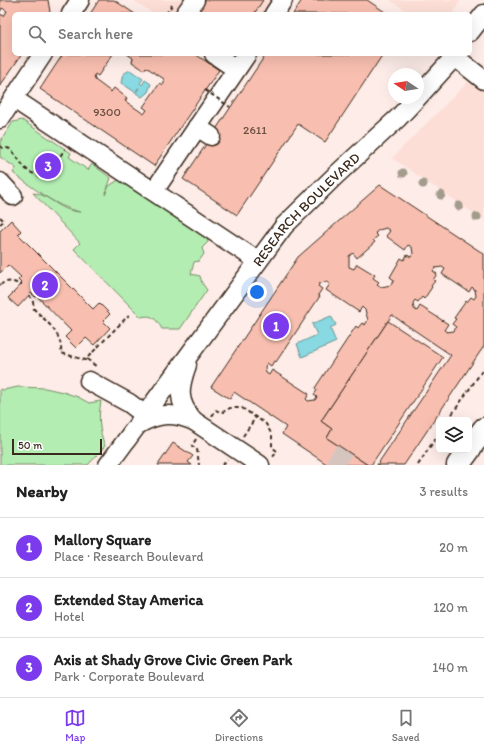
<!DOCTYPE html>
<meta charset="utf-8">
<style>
:root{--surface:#fff;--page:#f6f6f6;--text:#222;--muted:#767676;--line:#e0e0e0;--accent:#7c3aed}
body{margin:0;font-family:Itim,sans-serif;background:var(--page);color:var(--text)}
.controls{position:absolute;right:12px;bottom:12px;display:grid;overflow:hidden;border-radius:6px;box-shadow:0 4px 16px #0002}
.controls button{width:36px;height:36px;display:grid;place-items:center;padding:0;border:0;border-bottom:1px solid var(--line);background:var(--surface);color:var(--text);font:20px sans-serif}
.compass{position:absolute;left:388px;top:68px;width:36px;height:36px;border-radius:50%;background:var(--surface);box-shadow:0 4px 16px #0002;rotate:282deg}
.scale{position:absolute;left:12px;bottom:10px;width:90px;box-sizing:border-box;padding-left:4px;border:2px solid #3b2a1e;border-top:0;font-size:11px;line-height:14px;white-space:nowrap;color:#3b2a1e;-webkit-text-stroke:3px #fff;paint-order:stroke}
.you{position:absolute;left:257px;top:292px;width:14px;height:14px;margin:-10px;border:3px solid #fff;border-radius:50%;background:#1a73e8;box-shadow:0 0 0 6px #1a73e833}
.badge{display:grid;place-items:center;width:26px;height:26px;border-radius:50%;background:var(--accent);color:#fff;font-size:13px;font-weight:700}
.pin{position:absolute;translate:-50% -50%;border:2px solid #fff;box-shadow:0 1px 4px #0006}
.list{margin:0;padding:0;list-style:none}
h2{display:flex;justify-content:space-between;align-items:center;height:52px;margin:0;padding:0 16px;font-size:17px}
h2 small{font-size:13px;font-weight:400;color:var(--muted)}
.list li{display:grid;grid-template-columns:26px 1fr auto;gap:12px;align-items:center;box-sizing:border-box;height:60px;padding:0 16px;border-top:1px solid var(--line)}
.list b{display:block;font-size:15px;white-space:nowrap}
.list p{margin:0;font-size:13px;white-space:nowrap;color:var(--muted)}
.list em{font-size:13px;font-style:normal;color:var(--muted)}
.icon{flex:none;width:22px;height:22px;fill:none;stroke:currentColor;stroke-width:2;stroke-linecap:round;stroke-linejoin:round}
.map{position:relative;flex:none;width:484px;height:465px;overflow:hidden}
.search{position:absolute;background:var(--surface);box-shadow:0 4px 16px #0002;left:12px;right:12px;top:12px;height:44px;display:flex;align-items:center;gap:10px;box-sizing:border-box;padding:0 14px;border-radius:6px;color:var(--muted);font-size:15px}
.sheet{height:232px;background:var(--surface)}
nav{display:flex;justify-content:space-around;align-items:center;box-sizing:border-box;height:56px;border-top:1px solid var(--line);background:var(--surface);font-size:11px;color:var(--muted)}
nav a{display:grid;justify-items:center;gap:2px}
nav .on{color:var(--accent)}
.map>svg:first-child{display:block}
.built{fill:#fcded6}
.green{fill:#b3edb2;stroke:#778c68}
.water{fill:#88d9e1;stroke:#699393}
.building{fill:#f8bfb0;stroke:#3b2a1e;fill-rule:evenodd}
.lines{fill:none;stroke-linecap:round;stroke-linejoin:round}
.minor-tunnel{stroke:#d6c5bf;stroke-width:18;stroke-dasharray:18 9;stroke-linecap:butt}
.minor-casing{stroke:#3b2a1e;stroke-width:21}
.major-casing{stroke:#3b2a1e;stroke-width:25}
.path{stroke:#3b2a1e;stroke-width:2;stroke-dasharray:4 3;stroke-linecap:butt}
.minor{stroke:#fff;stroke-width:18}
.major{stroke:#fff;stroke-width:22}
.path-bridge{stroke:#3b2a1e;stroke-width:2;stroke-dasharray:4 3;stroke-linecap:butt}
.tree{fill:#a39c8d}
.labels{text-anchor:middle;stroke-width:4;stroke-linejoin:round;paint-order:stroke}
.number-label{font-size:12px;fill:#6a4f42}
.street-label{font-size:14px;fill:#3b2a1e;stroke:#fff}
</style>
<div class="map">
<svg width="484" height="465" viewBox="0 0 484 465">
<rect width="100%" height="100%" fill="#fdece7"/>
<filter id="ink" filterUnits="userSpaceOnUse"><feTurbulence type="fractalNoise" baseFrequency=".025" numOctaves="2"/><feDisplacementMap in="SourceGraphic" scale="8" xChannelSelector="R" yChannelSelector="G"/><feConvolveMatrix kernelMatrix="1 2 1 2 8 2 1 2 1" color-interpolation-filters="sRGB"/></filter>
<g filter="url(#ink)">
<g class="built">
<path d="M133,0H283L273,14H154Z"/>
<path d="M390,0H461L452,14H411Z"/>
<path d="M484,62V220L392,158L466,84Z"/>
</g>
<g class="green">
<path d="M22,120L71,153L69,157L88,170L92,164L111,178L105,195L109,186L120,179L207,238L208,242L202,248L204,254L199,261L194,262L191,274L200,276L202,283L207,290L180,329H162C156,319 153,314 141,317L74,249L80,243L33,193C48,193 60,212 80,212C54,206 34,188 13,173L16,168L0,157V142L13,122Z"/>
<path d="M18,387L45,388L63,392L78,397L89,403L101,401C98,418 99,430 105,446L88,465H0V389L3,390Z"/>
</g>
<g class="water">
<path d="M130,70L143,79L140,83L142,85L145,80L151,84L148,92L142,97L136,93L139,88H138L135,92L121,83L123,74Z"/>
<path d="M331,316L336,325L330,328L336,342L302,357L297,344L317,335L312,324Z"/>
</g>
<g class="building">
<path d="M0,0H48L50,12L48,14H14V54H22L0,86V14L4,16L7,11L2,8L0,12Z"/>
<path d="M99,0H114L135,14H90Z"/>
<path d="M202,0H263L254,14H193Z"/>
<path d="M302,0H367L388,14H293Z"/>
<path d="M63,54H113L98,76L95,74L94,76L95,80L111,92L114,88L127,98L125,101L144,114L147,110L143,107L160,83L163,85L164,84V79L146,67L144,70L132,62L133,58L127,54H195L219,70L154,166L40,89Z"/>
<path d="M266,54H383L325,142L298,124L237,215L183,179Z"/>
<path d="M380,185L484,254V346L404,465H377L451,355L392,315L321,421L332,429L327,438L368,465H328L282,434L286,427L234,392L230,399L211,387L298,257ZM386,228L390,231L386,236L405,250L408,245L412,247L413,254L411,257L407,255L404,260L401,258L390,277L394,280L391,285L381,287L377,284L379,282L373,278L375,275L357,264L354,269L349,267V256L353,253L357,258L375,242L373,240L378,236L375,233L379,230ZM442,267L445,269L442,274L469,292L472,287L475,290L476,296L474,299L471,297L467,302L466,301L454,318L456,319L452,324L456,327L454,331L447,332L444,330L448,324L420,306L417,311L414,309L413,303L415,300L418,302L422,297L424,299L432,287L431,286L435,281L433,280L437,274L433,271L435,268ZM327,282L330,284L326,290L359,312L362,307L365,310L368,320L365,325L362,323L358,328L356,326L315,388L317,390L314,395L317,397L315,400L308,401L306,399L309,394L272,370L269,375L266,373L265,367L267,363L271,366L274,361L276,362L320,296L318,295L322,289L318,286L320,283Z"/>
<path d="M11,220L21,231L18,234L93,309L99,303L110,314L103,321L110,328L94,345L86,338L76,348L65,337L71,331L37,296L35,297L31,293L18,307L8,298L22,284L18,280L21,277L8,265L0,273V231Z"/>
<path d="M388,321L443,357L371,465H368L327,438L332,429L321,421Z"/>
<path d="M173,443L193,456L188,462L192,465H158Z"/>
</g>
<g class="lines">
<path class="minor-tunnel" d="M334,465L345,449"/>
<g class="minor-casing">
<g id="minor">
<path d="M71,14L80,0"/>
<path d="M185,14L195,0"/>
<path d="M274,14L283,0"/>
<path d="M470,32L484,14"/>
<path d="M214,54L236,69"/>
<path d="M455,57L484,80"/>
<path d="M418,97L457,54"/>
<path d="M14,99L258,261"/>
<path d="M0,119L43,54"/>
<path d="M197,127L211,136"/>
<path d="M0,182L13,196"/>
<path d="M154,191L247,54"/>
<path d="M187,365C179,387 176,402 194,421"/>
<path d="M89,381L129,403L145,415"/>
<path d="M139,424C158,413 174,412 194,421L260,465"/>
<path id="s1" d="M108,465L284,226L336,175L398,118L417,98"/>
</g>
</g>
<g class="major-casing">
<g id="major">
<path d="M469,449L484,429"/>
<path d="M458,465L469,450"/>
</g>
</g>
<g class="path">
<path d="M166,14L172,5"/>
<path d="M0,146L3,148H7L10,149C25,164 21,173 46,177L65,149"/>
<path d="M0,217L4,221L0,224"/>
<path d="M0,285C7,280 13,281 21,285"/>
<path d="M29,295L33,302L34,309C46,321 63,334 61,353L85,360L129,315"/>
<path d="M87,359L97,367"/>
<path d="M212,416L216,410L221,413L230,408H242L266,424L272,435V447L277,451L273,457"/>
<path d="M448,420L484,368"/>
<path d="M243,436L256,417"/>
<path d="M196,439L192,446L197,449L199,465"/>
<path d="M223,465L227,459"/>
<path d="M418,465L439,433"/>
</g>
<use href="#minor" class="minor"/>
<use href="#major" class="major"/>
<path class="path-bridge" d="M205,90L230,107"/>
</g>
<g class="tree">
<circle cx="403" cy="173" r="4.5"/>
<circle cx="423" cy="184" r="4.5"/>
<circle cx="441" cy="195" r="4.5"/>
<circle cx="459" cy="206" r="4.5"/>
<circle cx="477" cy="217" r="4.5"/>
</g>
</g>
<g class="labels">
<g class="number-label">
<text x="107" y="116">9300</text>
<text x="255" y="134">2611</text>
</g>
<g class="street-label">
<text dy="5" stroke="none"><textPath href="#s1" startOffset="324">RESEARCH BOULEVARD</textPath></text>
</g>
</g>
</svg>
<div class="controls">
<button><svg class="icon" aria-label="layers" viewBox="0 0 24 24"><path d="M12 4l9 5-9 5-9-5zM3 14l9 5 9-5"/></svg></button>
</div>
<svg class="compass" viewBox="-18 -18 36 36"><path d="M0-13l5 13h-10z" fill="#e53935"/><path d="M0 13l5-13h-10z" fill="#767676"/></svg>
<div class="scale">50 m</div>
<div class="you"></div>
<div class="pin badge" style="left:276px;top:326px">1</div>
<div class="pin badge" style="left:45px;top:285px">2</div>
<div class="pin badge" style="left:48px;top:166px">3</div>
<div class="search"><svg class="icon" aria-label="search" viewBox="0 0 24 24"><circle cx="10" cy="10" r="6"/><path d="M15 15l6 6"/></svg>Search here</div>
</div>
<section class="sheet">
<h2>Nearby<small>3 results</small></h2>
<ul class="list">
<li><span class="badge">1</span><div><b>Mallory Square</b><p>Place · Research Boulevard</p></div><em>20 m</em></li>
<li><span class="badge">2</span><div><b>Extended Stay America</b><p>Hotel</p></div><em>120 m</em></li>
<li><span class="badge">3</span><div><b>Axis at Shady Grove Civic Green Park</b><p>Park · Corporate Boulevard</p></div><em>140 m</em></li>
</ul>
</section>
<nav>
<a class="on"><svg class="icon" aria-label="map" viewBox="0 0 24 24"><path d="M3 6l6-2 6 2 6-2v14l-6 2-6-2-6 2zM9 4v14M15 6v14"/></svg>Map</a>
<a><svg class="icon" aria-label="directions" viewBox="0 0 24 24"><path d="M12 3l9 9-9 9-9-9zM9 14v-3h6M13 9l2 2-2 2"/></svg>Directions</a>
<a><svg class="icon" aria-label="saved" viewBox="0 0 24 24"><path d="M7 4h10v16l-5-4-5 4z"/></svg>Saved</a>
</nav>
